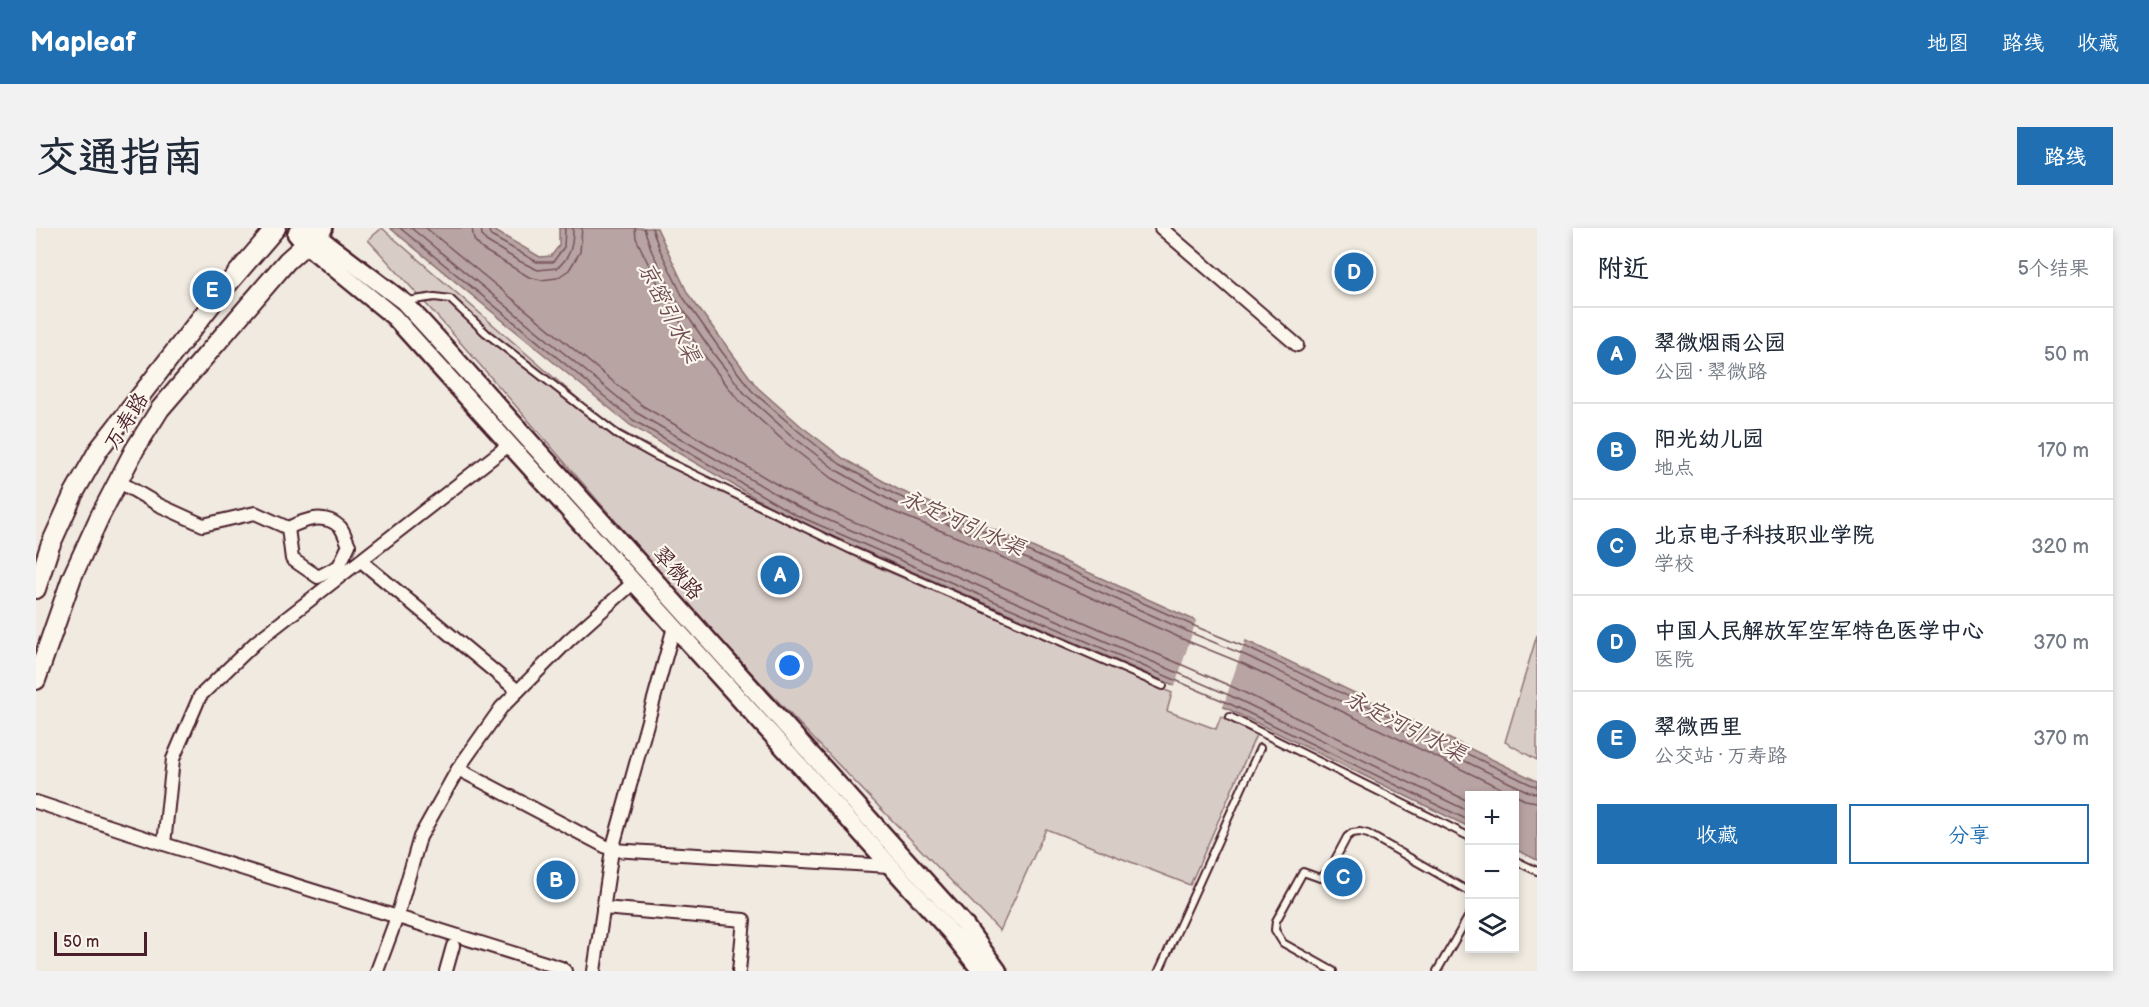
<!DOCTYPE html>
<html lang="zh">
<meta charset="utf-8">
<style>
:root{--surface:#fff;--page:#f2f2f3;--text:#1f2937;--muted:#747a83;--line:#e0e1e3;--accent:#1f6fb2}
body{margin:0;font-family:"Balsamiq Sans","LXGW WenKai TC",sans-serif;background:var(--page);color:var(--text)}
.controls{position:absolute;right:18px;bottom:18px;display:grid;overflow:hidden;border-radius:0px;box-shadow:0 3px 9px #0003}
.controls button{width:54px;height:54px;display:grid;place-items:center;padding:0;border:0;border-bottom:2px solid var(--line);background:var(--surface);color:var(--text);font:30px sans-serif}
.scale{position:absolute;left:18px;bottom:15px;width:93px;box-sizing:border-box;padding-left:6px;border:3px solid #4a1f2b;border-top:0;font-size:16px;line-height:21px;white-space:nowrap;color:#4a1f2b;-webkit-text-stroke:4px #fbf7ec;paint-order:stroke}
.you{position:absolute;left:754px;top:438px;width:21px;height:21px;margin:-15px;border:4px solid #fff;border-radius:50%;background:#1a73e8;box-shadow:0 0 0 9px #1a73e833}
.badge{display:grid;place-items:center;width:39px;height:39px;border-radius:50%;background:var(--accent);color:#fff;font-size:20px;font-weight:700}
.pin{position:absolute;translate:-50% -50%;border:3px solid #fff;box-shadow:0 2px 6px #0006}
.list{margin:0;padding:0;list-style:none}
h2{display:flex;justify-content:space-between;align-items:center;height:78px;margin:0;padding:0 24px;font-size:26px}
h2 small{font-size:20px;font-weight:400;color:var(--muted)}
.list li{display:grid;grid-template-columns:39px 1fr auto;gap:18px;align-items:center;box-sizing:border-box;height:96px;padding:0 24px;border-top:2px solid var(--line)}
.list b{display:block;font-size:22px;white-space:nowrap}
.list p{margin:0;font-size:20px;white-space:nowrap;color:var(--muted)}
.list em{font-size:20px;font-style:normal;color:var(--muted)}
.actions{display:flex;gap:12px;padding:18px 24px}
.actions a{flex:1;padding:14px 0;border:2px solid var(--accent);border-radius:0px;text-align:center;font-size:21px;color:var(--accent)}
.actions .main{background:var(--accent);color:#fff}
.icon{flex:none;width:33px;height:33px;fill:none;stroke:currentColor;stroke-width:2;stroke-linecap:round;stroke-linejoin:round}
.map{position:relative;flex:none;width:1501px;height:743px;overflow:hidden;border-radius:0px}
header{display:flex;align-items:center;gap:36px;box-sizing:border-box;height:84px;padding:0 30px;background:var(--accent);color:#fff}
header strong{font-size:28px}
nav{display:flex;gap:33px;margin-inline-start:auto;font-size:21px}
.intro{display:flex;align-items:center;justify-content:space-between;box-sizing:border-box;height:144px;padding:0 36px}
h1{margin:0;font-size:42px}
.button{padding:15px 27px;border-radius:0px;background:var(--accent);color:#fff;font-size:21px;font-weight:700}
main{display:flex;gap:36px;padding:0 36px}
aside{flex:1;background:var(--surface);border-radius:0px;box-shadow:0 3px 9px #0003}
.map>svg:first-child{display:block}
.green{fill:#d8ccc6;stroke:#917678;stroke-width:1.5}
.water{fill:#b8a4a2;stroke:#8c6f72;stroke-width:1.5}
.pier{fill:#f0eae0}
.lines{fill:none;stroke-linecap:round;stroke-linejoin:round}
.shore{stroke:#76545b;stroke-width:1.5}
.service-casing{stroke:#4a1f2b;stroke-width:10}
.minor-casing{stroke:#4a1f2b;stroke-width:16}
.secondary-casing{stroke:#4a1f2b;stroke-width:21}
.primary-casing{stroke:#4a1f2b;stroke-width:22}
.trunk-casing{stroke:#4a1f2b;stroke-width:24}
.service{stroke:#fbf7ec;stroke-width:6}
.minor{stroke:#fbf7ec;stroke-width:12}
.secondary{stroke:#fbf7ec;stroke-width:16}
.primary{stroke:#fbf7ec;stroke-width:18}
.trunk{stroke:#fbf7ec;stroke-width:20}
.labels{text-anchor:middle;stroke-width:4.5;stroke-linejoin:round;paint-order:stroke}
.street-label{font-size:21px;fill:#4a1f2b;stroke:#fbf7ec}
.water-label{font-size:22px;font-style:italic;fill:#704e55;stroke:#fbf7ec}
</style>
<header>
<strong>Mapleaf</strong>
<nav><a>地图</a><a>路线</a><a>收藏</a></nav>
</header>
<div class="intro"><h1>交通指南</h1><a class="button">路线</a></div>
<main>
<div class="map">
<svg width="1501" height="743" viewBox="0 0 1501 743">
<rect width="100%" height="100%" fill="#f0eae0"/>
<filter id="ink" filterUnits="userSpaceOnUse"><feTurbulence type="fractalNoise" baseFrequency=".0167" numOctaves="2"/><feDisplacementMap in="SourceGraphic" scale="12" xChannelSelector="R" yChannelSelector="G"/><feConvolveMatrix kernelMatrix="1 2 1 2 8 2 1 2 1" color-interpolation-filters="sRGB"/></filter>
<g filter="url(#ink)">
<g class="green">
<path d="M346,0L570,195L825,332L1136,465L1131,483L1180,501L1185,488L1220,507L1154,657L1010,601L964,703C855,591 744,479 640,362C537,246 438,126 332,12Z"/>
<path d="M1501,407V532L1469,514Z"/>
</g>
<path class="water" d="M354,0H454L504,29L515,28L523,18V0H621L652,66L721,159L765,198L808,231L863,262L936,292L1158,392L1217,416L1501,553V632L1479,621L1478,568H1434L1433,599L1190,480L756,291L594,197Z"/>
<path class="pier" d="M1161,390L1210,410L1186,482L1138,461Z"/>
<g class="lines">
<g class="shore">
<path d="M364,0L597,192L758,286L1192,475L1434,593"/>
<path d="M375,0L601,185L762,279L1195,468L1434,584"/>
<path d="M390,0L607,178L766,271L1199,460L1434,574"/>
<path d="M436,0L438,12L446,21L493,49L505,52L521,50L533,42L544,24L546,0"/>
<path d="M445,0L446,7L450,13L481,32L502,42L521,40C535,29 537,17 537,0"/>
<path d="M452,0L455,8L501,34H517L528,19L529,0"/>
<path d="M599,0L600,10L608,27L633,78L673,134L703,173L750,215L795,250L853,282L928,312L1149,412L1208,436L1489,572L1501,574"/>
<path d="M608,0L616,24L641,73L680,129L710,167L756,208L800,242L857,274L931,304L1153,404L1211,428L1493,564L1501,565"/>
<path d="M616,0L623,20L647,69L686,124L716,163L761,202L804,236L860,267L934,297L1156,397L1214,421L1496,557L1501,558"/>
</g>
<g class="service-casing">
<g id="service">
<path d="M371,73L399,69L414,71L450,105L582,207L620,228L817,323L1127,458"/>
<path d="M1194,489L1434,609"/>
<path d="M1478,632L1501,643"/>
<path d="M1123,743L1224,520"/>
<path d="M1297,743L1247,715L1239,702L1240,693L1267,644L1284,650L1293,643L1311,609L1316,605L1324,604L1332,606L1434,664"/>
<path d="M1401,743L1434,686"/>
</g>
</g>
<g class="minor-casing">
<g id="minor">
<path d="M1125,0L1261,117"/>
<path d="M82,253L123,277L167,297L219,285L252,300C268,292 288,284 304,299C308,303 310,312 313,317L303,338L282,349L256,331L252,300"/>
<path d="M325,333L482,463"/>
<path d="M422,541L576,622L854,638"/>
<path d="M0,574L128,616L525,740L529,743"/>
<path d="M128,616L137,531L164,468L220,414L474,216"/>
<path d="M567,680L708,692L703,743"/>
<path d="M341,743L361,689L384,609L422,541L465,480L533,412L598,354"/>
<path d="M410,743L417,718"/>
<path d="M558,743L576,622L638,399"/>
</g>
</g>
<g class="secondary-casing">
<g id="secondary">
<path d="M266,0L280,7L368,74L401,110L928,696L962,743"/>
<path d="M260,6L269,16L358,89L916,706L945,743"/>
</g>
</g>
<g class="primary-casing">
<g id="primary">
<path d="M0,361L14,318L38,265L63,221L185,64L240,0"/>
<path d="M0,452L36,349L64,288L99,221L124,181L251,33L280,7"/>
</g>
</g>
<g class="trunk-casing">
<path id="trunk" d="M280,7L286,0"/>
</g>
<use href="#service" class="service"/>
<use href="#minor" class="minor"/>
<use href="#secondary" class="secondary"/>
<use href="#primary" class="primary"/>
<use href="#trunk" class="trunk"/>
</g>
</g>
<g class="labels">
<g class="street-label">
<text transform="translate(90 193) rotate(-58)" y="7">万寿路</text>
<text transform="translate(642 345) rotate(48)" y="7">翠微路</text>
</g>
<g class="water-label">
<text transform="translate(634 84) rotate(63)" y="8">京密引水渠</text>
<text transform="translate(927 294) rotate(24)" y="8">永定河引水渠</text>
<text transform="translate(1370 497) rotate(27)" y="8">永定河引水渠</text>
</g>
</g>
</svg>
<div class="controls">
<button>+</button>
<button>−</button>
<button><svg class="icon" aria-label="layers" viewBox="0 0 24 24"><path d="M12 4l9 5-9 5-9-5zM3 14l9 5 9-5"/></svg></button>
</div>
<div class="scale">50 m</div>
<div class="you"></div>
<div class="pin badge" style="left:744px;top:347px">A</div>
<div class="pin badge" style="left:520px;top:652px">B</div>
<div class="pin badge" style="left:1307px;top:649px">C</div>
<div class="pin badge" style="left:1318px;top:44px">D</div>
<div class="pin badge" style="left:176px;top:62px">E</div>
</div>
<aside>
<h2>附近<small>5个结果</small></h2>
<ul class="list">
<li><span class="badge">A</span><div><b>翠微烟雨公园</b><p>公园 · 翠微路</p></div><em>50 m</em></li>
<li><span class="badge">B</span><div><b>阳光幼儿园</b><p>地点</p></div><em>170 m</em></li>
<li><span class="badge">C</span><div><b>北京电子科技职业学院</b><p>学校</p></div><em>320 m</em></li>
<li><span class="badge">D</span><div><b>中国人民解放军空军特色医学中心</b><p>医院</p></div><em>370 m</em></li>
<li><span class="badge">E</span><div><b>翠微西里</b><p>公交站 · 万寿路</p></div><em>370 m</em></li>
</ul>
<div class="actions"><a class="main">收藏</a><a>分享</a></div>
</aside>
</main>
